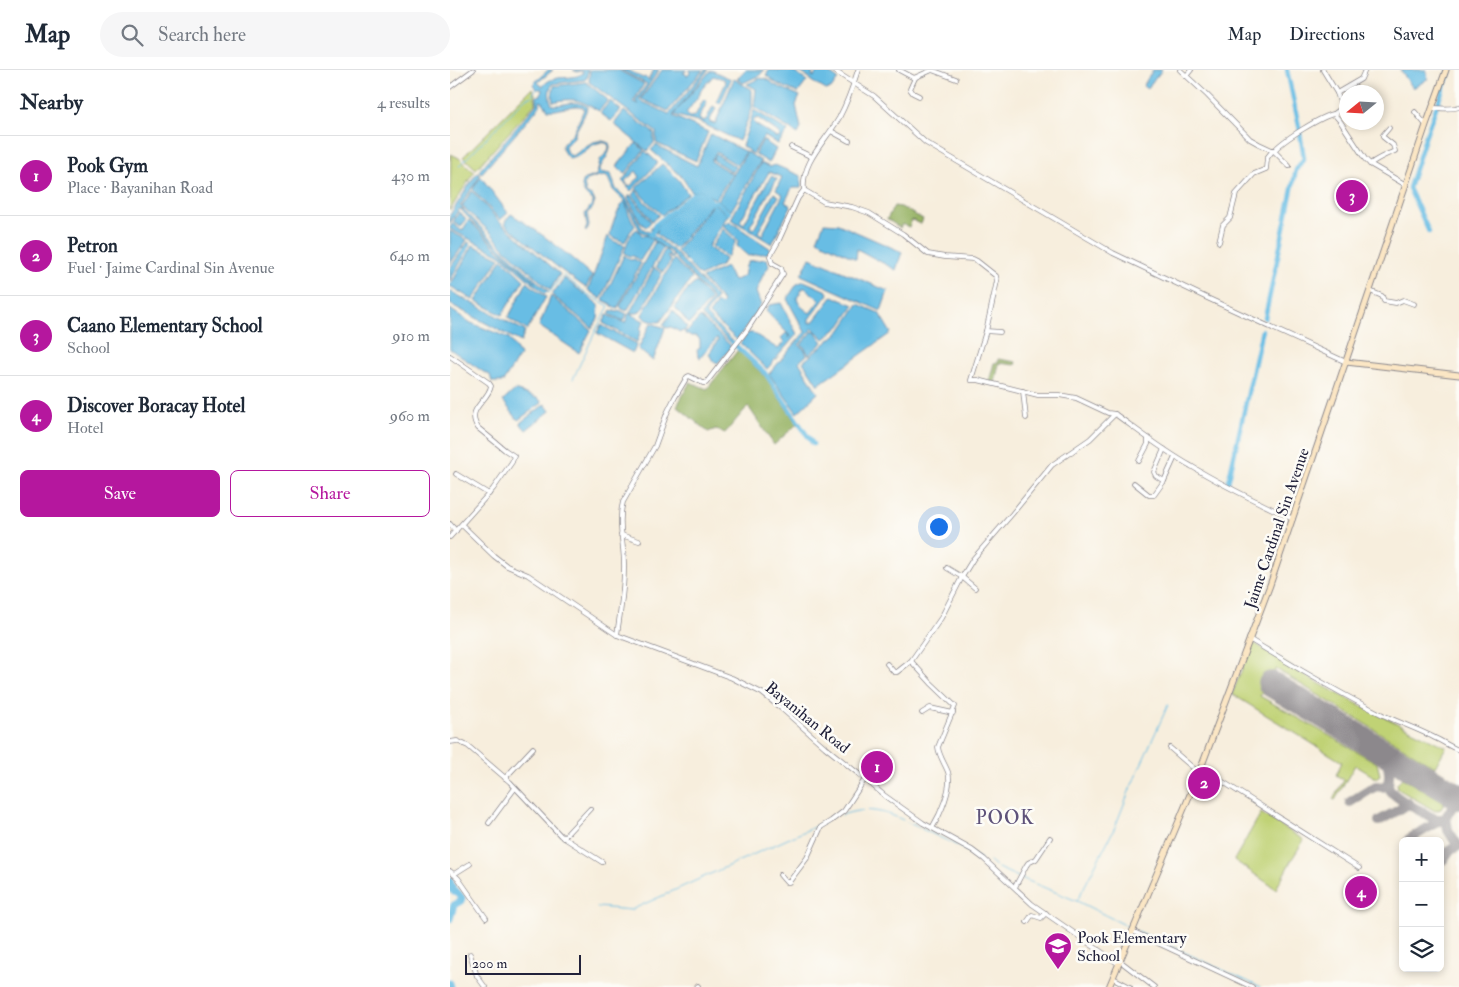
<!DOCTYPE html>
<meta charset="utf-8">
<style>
:root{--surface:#fff;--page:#f6f6f7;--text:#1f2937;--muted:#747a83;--line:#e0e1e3;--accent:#b5179e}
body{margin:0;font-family:"IM FELL Double Pica",serif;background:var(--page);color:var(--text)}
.controls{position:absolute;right:15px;bottom:15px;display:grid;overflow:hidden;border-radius:8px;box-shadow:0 2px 8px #0003}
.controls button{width:45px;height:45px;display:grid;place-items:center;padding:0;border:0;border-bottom:1px solid var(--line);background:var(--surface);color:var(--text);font:25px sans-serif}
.compass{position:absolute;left:889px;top:15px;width:45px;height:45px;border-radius:50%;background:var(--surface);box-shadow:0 2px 8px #0003;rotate:252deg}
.scale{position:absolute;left:15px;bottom:12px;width:116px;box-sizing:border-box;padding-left:5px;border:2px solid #22223b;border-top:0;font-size:14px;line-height:18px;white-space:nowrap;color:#22223b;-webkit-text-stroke:4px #fdfcf7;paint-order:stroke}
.you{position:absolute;left:488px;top:456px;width:18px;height:18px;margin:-12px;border:4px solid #fff;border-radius:50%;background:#1a73e8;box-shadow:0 0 0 8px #1a73e833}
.badge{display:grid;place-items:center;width:32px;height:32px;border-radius:50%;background:var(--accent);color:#fff;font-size:16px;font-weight:700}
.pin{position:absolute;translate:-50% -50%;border:2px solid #fff;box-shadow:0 1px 5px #0006}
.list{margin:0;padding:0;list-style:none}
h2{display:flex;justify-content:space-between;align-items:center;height:65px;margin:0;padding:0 20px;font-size:21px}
h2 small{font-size:16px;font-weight:400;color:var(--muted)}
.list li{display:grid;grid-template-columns:32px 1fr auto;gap:15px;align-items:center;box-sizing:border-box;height:80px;padding:0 20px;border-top:1px solid var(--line)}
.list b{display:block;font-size:19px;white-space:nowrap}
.list p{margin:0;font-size:16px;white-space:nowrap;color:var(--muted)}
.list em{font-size:16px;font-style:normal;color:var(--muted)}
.actions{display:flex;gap:10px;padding:15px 20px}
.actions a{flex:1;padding:11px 0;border:1px solid var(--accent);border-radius:8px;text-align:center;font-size:18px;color:var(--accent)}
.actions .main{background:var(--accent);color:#fff}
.icon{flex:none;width:28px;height:28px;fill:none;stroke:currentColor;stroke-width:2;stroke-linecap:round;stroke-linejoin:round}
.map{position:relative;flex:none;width:1009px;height:917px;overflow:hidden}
header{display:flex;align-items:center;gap:30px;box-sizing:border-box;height:70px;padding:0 25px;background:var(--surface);border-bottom:1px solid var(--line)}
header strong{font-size:24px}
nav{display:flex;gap:28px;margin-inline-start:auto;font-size:18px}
.search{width:350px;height:45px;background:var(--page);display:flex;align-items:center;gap:12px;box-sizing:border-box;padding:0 18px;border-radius:28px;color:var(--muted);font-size:19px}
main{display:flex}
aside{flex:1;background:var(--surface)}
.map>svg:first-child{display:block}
.green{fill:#c0d275;stroke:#717a58}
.forest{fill:#98b466;stroke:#5d6b50}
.water{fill:#68bde4;stroke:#457090;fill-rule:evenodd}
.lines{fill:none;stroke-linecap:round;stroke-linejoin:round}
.stream{stroke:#68bde4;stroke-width:1}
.canal{stroke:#68bde4;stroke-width:4.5}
.river{stroke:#68bde4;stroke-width:7}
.taxiway{stroke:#8c888c;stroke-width:10}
.runway{stroke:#8c888c;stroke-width:26}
.minor-casing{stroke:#8c888c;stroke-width:5.5}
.secondary-casing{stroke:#8c888c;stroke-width:7}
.minor{stroke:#fff;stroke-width:4}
.secondary{stroke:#fbe6c4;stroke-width:5}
.labels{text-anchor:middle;stroke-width:5;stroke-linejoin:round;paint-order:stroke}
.street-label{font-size:16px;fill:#22223b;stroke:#fdfcf7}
.poi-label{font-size:16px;fill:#22223b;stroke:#fdfcf7;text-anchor:start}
.quarter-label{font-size:19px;letter-spacing:1px;fill:#5e527a;stroke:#fdfcf7}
</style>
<header>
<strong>Map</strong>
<div class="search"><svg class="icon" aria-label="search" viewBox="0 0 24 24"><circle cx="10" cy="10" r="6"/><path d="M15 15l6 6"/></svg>Search here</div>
<nav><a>Map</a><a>Directions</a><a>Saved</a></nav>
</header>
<main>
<aside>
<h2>Nearby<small>4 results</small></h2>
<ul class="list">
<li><span class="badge">1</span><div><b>Pook Gym</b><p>Place · Bayanihan Road</p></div><em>430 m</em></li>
<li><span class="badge">2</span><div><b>Petron</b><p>Fuel · Jaime Cardinal Sin Avenue</p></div><em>640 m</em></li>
<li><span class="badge">3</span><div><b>Caano Elementary School</b><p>School</p></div><em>910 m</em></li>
<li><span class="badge">4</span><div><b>Discover Boracay Hotel</b><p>Hotel</p></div><em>960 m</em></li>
</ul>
<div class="actions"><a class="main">Save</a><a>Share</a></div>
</aside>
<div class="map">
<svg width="1009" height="917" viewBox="0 0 1009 917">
<rect width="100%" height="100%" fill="#fdfcf7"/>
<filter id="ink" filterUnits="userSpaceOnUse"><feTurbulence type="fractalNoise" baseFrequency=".02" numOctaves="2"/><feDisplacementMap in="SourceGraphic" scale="10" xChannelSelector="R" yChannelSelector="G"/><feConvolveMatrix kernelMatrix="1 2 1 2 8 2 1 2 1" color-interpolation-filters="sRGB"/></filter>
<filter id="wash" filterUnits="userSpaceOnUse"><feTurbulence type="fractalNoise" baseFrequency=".0096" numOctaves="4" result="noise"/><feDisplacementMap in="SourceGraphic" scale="20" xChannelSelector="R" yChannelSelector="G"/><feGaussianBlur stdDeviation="1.12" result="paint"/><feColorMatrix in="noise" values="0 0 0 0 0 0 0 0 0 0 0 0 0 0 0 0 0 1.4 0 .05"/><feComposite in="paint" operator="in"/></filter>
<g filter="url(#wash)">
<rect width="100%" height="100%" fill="#f7eedd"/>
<g class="green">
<path d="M82,18L85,24V34L26,99L13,87Z"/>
<path d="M1,84L9,88L24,102L0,140Z"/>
<path d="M803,572C821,584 839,596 858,607C902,633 950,654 996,677L985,697L826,599L810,626L927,693L930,705L926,708L905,695L885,730L883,729L894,710L886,705L892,692L782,624Z"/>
<path d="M952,708L993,732L994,734L991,739L985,741L948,719L947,713Z"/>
<path d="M811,743L854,770L842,789L826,819L784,790Z"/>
</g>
<g class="forest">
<path d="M444,136L451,137L473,149L471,154L462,150L459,157L452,154L450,158L437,149Z"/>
<path d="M288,280L315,306L347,354L324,375L298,336L275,363L266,359L258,362L227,336L240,312L257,319Z"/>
<path d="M548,289L566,292L565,295L549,293L545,313L539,312L544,293L548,292Z"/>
</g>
<g class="water">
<path d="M98,0H103L88,12L89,14L93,16C104,2 121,12 133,3L132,1L127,2L123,0H138L137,8L134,10L103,14C98,20 99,28 102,35C116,36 124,28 138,37L132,50L126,61L124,67L115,76C116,82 117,84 123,86C134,78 144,66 159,73C163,81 154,90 150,98V102L161,104L166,119L176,128L192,158L204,165L225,182L267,228L256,243V245L286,274L284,276L252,246V244L263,229L223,185L222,189L219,187L223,185L222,183L204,171L203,168L190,161L175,131L179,144L185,156L180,162L175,172L163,168L160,165C162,153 167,143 173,132L175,131L163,120L158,108L155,106L150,107L149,106L137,110L134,114L136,123L143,127L145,132L142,139L137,143L139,156L136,162L135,161L137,156L135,144L143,133V130C135,126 131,120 132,111L135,109L147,105L150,90L158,81L159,76L156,73C153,73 151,72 148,73C137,75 124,97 115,84C113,81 112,79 112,76C113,72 117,70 119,67C126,61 130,48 134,39L133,37C121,33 110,42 98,40L93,32L90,31V36L31,104L29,101L86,35L87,26L91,25L92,19H86L83,14Z"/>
<path d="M140,0H168L194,14L183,32L189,34L185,31L197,14L171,0H178L193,8L195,7L198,10H200L199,8L204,0H209L189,30L219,44L255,0H258L228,39L260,1H263L281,9L270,34L267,32L276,12L274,9L263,6L250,21V24L236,43L240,47L245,46L254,29L257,32L249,48L251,51L256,50L263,36L266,38L259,52L265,54L284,9L302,20V39L289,71L247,51L224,45L227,40L223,46L258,62L246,91L206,73V62L139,12Z"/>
<path d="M212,0H237L233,3H235L237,6L240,3L239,0H253L218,41L191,29Z"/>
<path d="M295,0H314L310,5L293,13L287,9Z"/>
<path d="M319,0H341L357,11L348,23L326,13L316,5Z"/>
<path d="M347,0H362L363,1L362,6L364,7L368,0H375L388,9L381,19L376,20L361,11V9Z"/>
<path d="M703,0H712L697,19L693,16Z"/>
<path d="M950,0H976L978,9L963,18Z"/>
<path d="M311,8L313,9L315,8L325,15L350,26L346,35L351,58L348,64L304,37L306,19L297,14Z"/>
<path d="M136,12L158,30L149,41C130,30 125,27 103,32L102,26L104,16Z"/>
<path d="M160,31L171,40L161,51L150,43Z"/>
<path d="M304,40L338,61L328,74L314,66L303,84L292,76ZM308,48L329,63L330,67L327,68L305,54L303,50Z"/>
<path d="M174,41L204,63V73L197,81L164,54Z"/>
<path d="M261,64L296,82L287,95L266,82L261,91L282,104L266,129L263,128L252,121L242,122L231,106L201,80L206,75L247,96Z"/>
<path d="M313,70L326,79L319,93L305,84Z"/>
<path d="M186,73L194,80L175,104L167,96Z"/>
<path d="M195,81L208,93L181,121L177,117L178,115L180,116L190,107L186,101L175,111L177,114L176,115L172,111Z"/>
<path d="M297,82L311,91L281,141L268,130Z"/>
<path d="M266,84L286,97L282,102L263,90Z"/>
<path d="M311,93L320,97L325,95L351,106V118H342L335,132L341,136L322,174L281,149ZM319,102L332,107L326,120L333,125L312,165L308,162L329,126L324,123L304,159L300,156L327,109L321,106L294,154L290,151Z"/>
<path d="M212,94L229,110L238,124L212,145L194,128L186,118Z"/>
<path d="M28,103L30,106L10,136L13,138L11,140L9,139L0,153V145L26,104Z"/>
<path d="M31,107L58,143L50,150L23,120L25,115Z"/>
<path d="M186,120L193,130L209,145L202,151L182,125Z"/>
<path d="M22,121L48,150L110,204L100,220L54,178L41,163L12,136Z"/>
<path d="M252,124L262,134L226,179L206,164L208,160L206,158L207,160L205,163L201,161V158L203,154L206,157L243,126Z"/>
<path d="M180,125L201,152L196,157L191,153L178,128Z"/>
<path d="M263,134H265L278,145L258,177L275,189L272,195L250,206L227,181Z"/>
<path d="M13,139L52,179L98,221L97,223L96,222L95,224L50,185L0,159L2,153L12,161L19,150L49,181L86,213L51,181L12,141Z"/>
<path d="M9,142L16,149L11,157L3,152Z"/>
<path d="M61,144C90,162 117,183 142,206L136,218L111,200L56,155L55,151Z"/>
<path d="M279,151L321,179L318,183L298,186L287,176L288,170L273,156L275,152L277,154Z"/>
<path d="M374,153L388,154L452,182L446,200L407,179L406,189L367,170Z"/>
<path d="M187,159L193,166L196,165L203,170L190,191L183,186H179L174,183C177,174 179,164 187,159Z"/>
<path d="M273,159L286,171L277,187L262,176Z"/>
<path d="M0,161L17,170L0,194Z"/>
<path d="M158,166L163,171L175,175L151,229L138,220Z"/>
<path d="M18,172L21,174L0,211V198Z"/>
<path d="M205,172L213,178L177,241L172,239L170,236Z"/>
<path d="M23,175L50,188L23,230L0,216Z"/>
<path d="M215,179L220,184L217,187L221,191L213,202L206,197Z"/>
<path d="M174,185L181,190L184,189L191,193L167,239L163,237L161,234L153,230Z"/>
<path d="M360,188L438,221L431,241L351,205Z"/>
<path d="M52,189L74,210L52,245L26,231Z"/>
<path d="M224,189L242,208L210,252C204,252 195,251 192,245Z"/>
<path d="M317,189L319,196L313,205L306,222L311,235L287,270L259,244L267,233L271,235L273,232L252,208L276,197L283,211L294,206L296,196L299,191Z"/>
<path d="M204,198L212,203L193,238L188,243H183L180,242Z"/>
<path d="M114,208L149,235L148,249L142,258L102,225Z"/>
<path d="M354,211L377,221L378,224L359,249V253L363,252L383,226L404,235L390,256L374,269L363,258L349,275L355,280L357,285L349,292L368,323L347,343L319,304L355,262L337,229L347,214ZM353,218H355L370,230L360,243C354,239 348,235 347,228Z"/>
<path d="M77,212L96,227L77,260L58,248Z"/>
<path d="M246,212L261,229L239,254L225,237L235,222Z"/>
<path d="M0,221L75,261L71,272L0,234Z"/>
<path d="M101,226L141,260L129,283L89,256Z"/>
<path d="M331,233L347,264L317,299L290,273L298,263H303L328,279L334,272L331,268L336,263L339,266L337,269L340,266L316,241L319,235Z"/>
<path d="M408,234L429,243L441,263L368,315L353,292L390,261Z"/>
<path d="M0,239L21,253L59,268L70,285L53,312H42L40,305L35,303L0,279Z"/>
<path d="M161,240L167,242L169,240L177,244L173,251L159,244Z"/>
<path d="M223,240L237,257L234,261L230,262L221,257L217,258L213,255Z"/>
<path d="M179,243L194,251L190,259L191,261L187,272L153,253L157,245L175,253Z"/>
<path d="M250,247L280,275L281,278L268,293L263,291L259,284L268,270L267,268L250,288L248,286L247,280L250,278V270L247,266H241L238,264H235V261H238Z"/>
<path d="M201,253L215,258L203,291L188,279Z"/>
<path d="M151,255L187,274L183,283L147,263Z"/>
<path d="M365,261L373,272L359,285L355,278L351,275L362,262Z"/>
<path d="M65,320L89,329L92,333L68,350L53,331Z"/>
<path d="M95,334L100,341L76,360L70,353Z"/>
</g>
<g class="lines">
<g class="stream">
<path d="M9,96L76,28L83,26V23L88,18"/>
<path d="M97,221L99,223L113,205L137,224L159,236L147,258L123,309"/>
<path d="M392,745C414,737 432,740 453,750"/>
<path d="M457,752L504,774L531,789"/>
<path d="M540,792L545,796"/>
<path d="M548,798L568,807"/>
<path d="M571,808L627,831L679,857"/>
<path d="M627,831L665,757L680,719L718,635"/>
<path d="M147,837L181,840L375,752"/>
<path d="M688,861L810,917"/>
</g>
<g class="canal">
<path d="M837,0L850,61"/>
<path d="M979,162L959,118L976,65L1000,0"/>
<path d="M200,165L205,159L204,156L243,124L251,123L255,124L263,133L266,131L279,143"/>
<path d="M815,248L846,100L854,88L850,63"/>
<path d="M283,273L315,303L363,374"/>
<path d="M778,413L812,260"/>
</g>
<g class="river">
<path d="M0,811L4,822L8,823L12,828L11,831L4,835L0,849"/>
<path d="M0,913L1,917"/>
</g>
<g class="taxiway">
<path d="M924,676C934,684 940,693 939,707C939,711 937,714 939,718C944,729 970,740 981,747L985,749H993"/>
<path d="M939,699L943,695L953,693"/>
<path d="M998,720L1003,729L1002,737"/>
<path d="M900,732L926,716L932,717L938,714"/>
<path d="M929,751C936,746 955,738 958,733"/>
<path d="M959,769L993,749"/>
<path d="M993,790L1000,780L1005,778L1008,776L998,760L996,747L1002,737L1009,733"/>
</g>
<path class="runway" d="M821,614L1009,727"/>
</g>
</g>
<g filter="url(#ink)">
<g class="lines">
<g class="minor-casing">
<g id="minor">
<path d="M383,0L424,26L476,73L663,183L755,227L896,292"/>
<path d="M408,0C403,16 397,33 389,48C376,71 351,92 354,120L374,132L402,137L419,143L453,164L478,184L495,187L523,189L527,191L546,206L547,211L536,261L521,310H528L588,325H609L626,328L658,343L665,344C690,362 714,381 741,396C773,416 808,432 843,449"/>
<path d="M449,0L464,8L482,0L506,9"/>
<path d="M730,0L757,25L800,69L809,74L824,81C831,71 872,46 884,44L890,51L915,89L920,94L956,115"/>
<path d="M873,0L887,23"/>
<path d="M736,6L741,0"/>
<path d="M465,8L460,19L463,23L469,26"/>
<path d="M0,17L23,0"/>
<path d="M926,29L928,31"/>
<path d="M982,38C991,38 1000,40 1009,37"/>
<path d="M965,42L976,55"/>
<path d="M884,44L892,38L887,23L911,9L915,0"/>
<path d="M381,61L399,71"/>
<path d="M341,77L362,87"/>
<path d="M824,81L839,96"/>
<path d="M920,94C928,88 935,85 945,81L943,75L933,67V65L939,58"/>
<path d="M769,172L773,155L780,148L786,124L804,104L816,99L817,88L823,80"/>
<path d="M920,221L932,226L934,231L946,233L953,230L964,234"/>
<path d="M536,261L550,262"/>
<path d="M0,286L39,313L41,316C38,332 15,338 28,358L55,380L64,386L62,392L43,419L0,467"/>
<path d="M573,321L576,348"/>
<path d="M714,379L704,402L706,406L714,411"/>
<path d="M689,391L698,374V368"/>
<path d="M6,404L39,424"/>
<path d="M684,413L699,425H704L714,411L725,387"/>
<path d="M0,454L6,461"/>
<path d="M12,455L44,486L57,496L78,505L167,565L282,608L312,623L332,639L375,677L415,709L435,726L473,753L522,780L534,789L582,834L669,894"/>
<path d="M171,465L189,471"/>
<path d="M497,498L512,507L525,518"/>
<path d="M167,565C170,543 174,521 174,499C175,477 167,454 173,432L205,376L217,343L225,327L237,307L239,306L253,313H256L297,260L333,204L331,198L322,193L320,186L328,172L348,128L354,120"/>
<path d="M799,569C843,596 887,622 933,645C950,653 968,659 985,668C994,672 1000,677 1009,680"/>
<path d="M437,594L444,602H447L461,591"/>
<path d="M472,643L480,638L503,643"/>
<path d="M0,672L7,671L18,676L60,712L111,766L152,792"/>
<path d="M720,678L749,703"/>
<path d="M751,698L909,798"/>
<path d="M55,708L83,678"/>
<path d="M39,753L65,718"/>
<path d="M482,758C490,745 503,717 498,702C495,694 489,686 488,677L505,636L481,613L461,591L491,548L512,507L523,489L562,444L602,395L640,369L665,344"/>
<path d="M113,768L140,739"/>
<path d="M0,801L8,808L36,848"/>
<path d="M4,804L20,794"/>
<path d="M330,805L336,812H339L357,788L371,757L381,751L394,741L415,709"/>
<path d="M565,817L576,796L578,793L586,789L600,768"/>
<path d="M577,852L582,845L591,848L596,843"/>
<path d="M682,861L802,917"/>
<path d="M20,884L27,906L35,917"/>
<path d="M670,891L704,917"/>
<path d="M663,908L680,917"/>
<path d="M247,917L248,916"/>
</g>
</g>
<g class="secondary-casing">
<g id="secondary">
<path d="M896,292L1009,305"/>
<path d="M659,917L749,703L820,515L976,55L996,0"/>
</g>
</g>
<use href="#minor" class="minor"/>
<use href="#secondary" class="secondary"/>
</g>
</g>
<defs>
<g id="school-pin" transform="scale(1.4375)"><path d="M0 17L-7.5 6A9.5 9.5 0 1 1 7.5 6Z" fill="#b5179e" stroke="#fdfcf7"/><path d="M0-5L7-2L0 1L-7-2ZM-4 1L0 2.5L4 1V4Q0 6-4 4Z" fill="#fff"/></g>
</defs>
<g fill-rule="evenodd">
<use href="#school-pin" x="608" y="876"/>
</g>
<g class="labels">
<g class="street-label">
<text transform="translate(826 458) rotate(-71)" y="6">Jaime Cardinal Sin Avenue</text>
<text transform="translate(358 647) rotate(39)" y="6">Bayanihan Road</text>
</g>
<g class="poi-label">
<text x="627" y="873">Pook Elementary<tspan x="627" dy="18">School</tspan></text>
</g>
<g class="quarter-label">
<text x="555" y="754">POOK</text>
</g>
</g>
</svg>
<div class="controls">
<button>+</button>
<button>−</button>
<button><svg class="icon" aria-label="layers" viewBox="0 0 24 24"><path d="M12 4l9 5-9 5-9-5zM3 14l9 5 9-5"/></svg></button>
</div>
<svg class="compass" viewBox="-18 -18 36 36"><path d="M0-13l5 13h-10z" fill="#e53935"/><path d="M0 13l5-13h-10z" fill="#747a83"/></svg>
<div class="scale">200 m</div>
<div class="you"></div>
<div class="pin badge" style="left:427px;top:697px">1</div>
<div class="pin badge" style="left:754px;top:713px">2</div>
<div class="pin badge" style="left:902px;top:126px">3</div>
<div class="pin badge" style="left:911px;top:822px">4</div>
</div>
</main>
